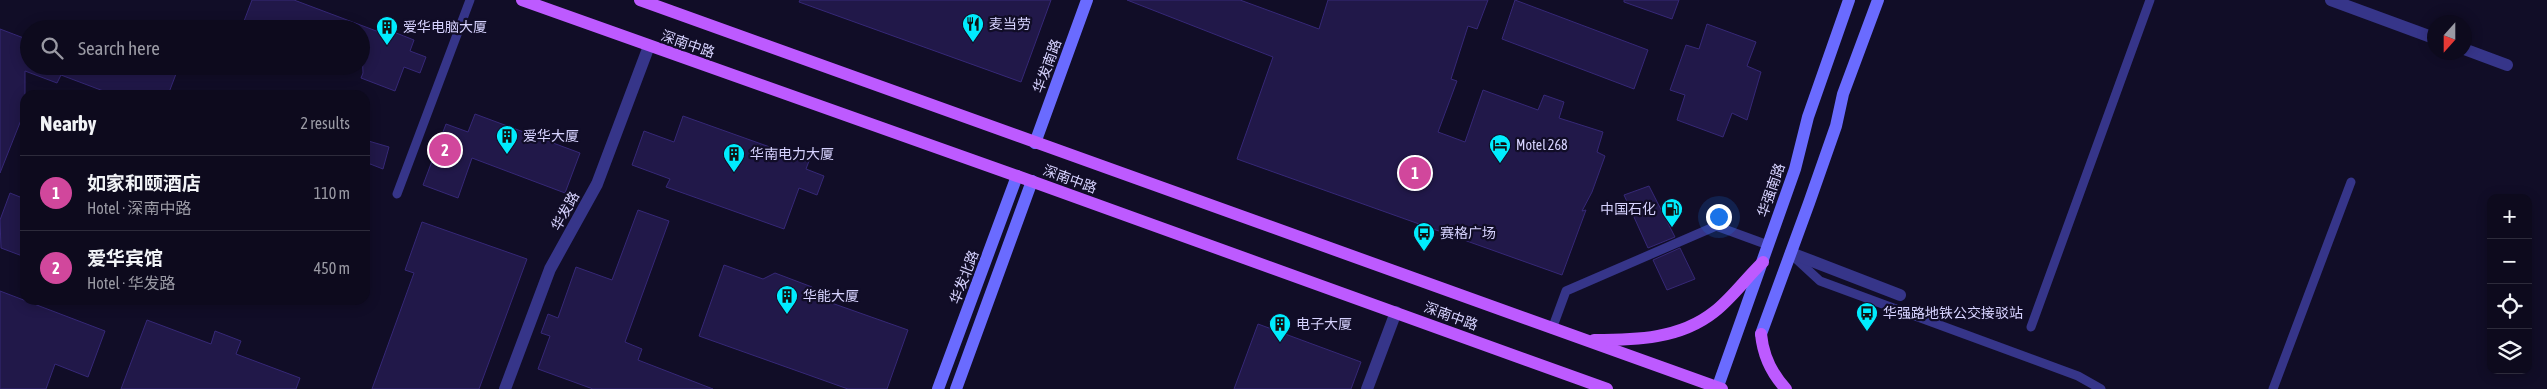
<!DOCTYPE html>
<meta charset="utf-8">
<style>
:root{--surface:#0d0a1d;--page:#161326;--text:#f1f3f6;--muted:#9a9aa4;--line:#2d2b3b;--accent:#db2777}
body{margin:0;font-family:"Asap Condensed","Noto Sans SC",sans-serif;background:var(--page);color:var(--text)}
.controls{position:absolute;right:15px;bottom:15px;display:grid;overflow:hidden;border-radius:10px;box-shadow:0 2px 12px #0003}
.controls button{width:45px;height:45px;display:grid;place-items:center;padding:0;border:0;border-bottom:1px solid var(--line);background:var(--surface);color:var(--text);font:25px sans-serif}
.compass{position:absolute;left:2427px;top:15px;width:45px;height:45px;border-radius:50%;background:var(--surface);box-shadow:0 2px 12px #0003;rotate:201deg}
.you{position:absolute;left:1718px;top:216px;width:18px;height:18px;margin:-12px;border:4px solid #fff;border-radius:50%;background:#1a73e8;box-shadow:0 0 0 8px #1a73e833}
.badge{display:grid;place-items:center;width:32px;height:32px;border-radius:50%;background:var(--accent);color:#fff;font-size:16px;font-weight:700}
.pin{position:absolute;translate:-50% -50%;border:2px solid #fff;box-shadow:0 1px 5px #0006}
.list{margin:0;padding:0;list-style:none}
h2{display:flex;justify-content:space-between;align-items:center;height:65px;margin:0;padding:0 20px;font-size:21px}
h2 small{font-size:16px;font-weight:400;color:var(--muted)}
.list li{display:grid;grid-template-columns:32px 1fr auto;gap:15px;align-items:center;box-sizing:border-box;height:75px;padding:0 20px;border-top:1px solid var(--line)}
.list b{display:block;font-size:19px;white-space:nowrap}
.list p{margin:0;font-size:16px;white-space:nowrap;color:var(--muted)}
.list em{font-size:16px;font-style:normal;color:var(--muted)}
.icon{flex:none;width:28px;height:28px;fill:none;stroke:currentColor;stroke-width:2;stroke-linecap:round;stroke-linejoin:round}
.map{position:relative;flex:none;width:2547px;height:389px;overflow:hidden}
.search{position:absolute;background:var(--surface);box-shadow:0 2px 12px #0003;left:20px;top:20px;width:350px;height:55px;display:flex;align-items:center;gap:12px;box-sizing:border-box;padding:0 18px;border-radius:28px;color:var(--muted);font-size:19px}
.panel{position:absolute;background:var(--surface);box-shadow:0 2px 12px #0003;left:20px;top:90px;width:350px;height:215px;border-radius:15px}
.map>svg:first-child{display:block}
.building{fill:#211849;stroke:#362877}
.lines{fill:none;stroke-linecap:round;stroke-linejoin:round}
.service{stroke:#363589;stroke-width:9}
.minor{stroke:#363589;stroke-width:12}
.secondary{stroke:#6a6bff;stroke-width:12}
.primary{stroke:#bd5aff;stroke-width:12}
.labels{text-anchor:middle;stroke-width:4.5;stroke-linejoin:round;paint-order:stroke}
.poi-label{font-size:14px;fill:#d7d3ff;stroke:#110d27;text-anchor:start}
.street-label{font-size:14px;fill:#d7d3ff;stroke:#110d27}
</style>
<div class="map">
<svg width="2547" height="389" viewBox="0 0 2547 389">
<rect width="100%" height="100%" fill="#110d27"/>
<g class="building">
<path d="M252,0H294L379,32L381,27L414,40L410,51L426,57L420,73L404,67L395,91L361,78L363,73L361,29H241Z"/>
<path d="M800,0H1051L1021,82L799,2Z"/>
<path d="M1127,0H1240L1319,29L1328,0H1488L1477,29L1468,26L1451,79L1457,81L1438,132L1465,142L1483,90L1538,110L1544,95L1564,102L1559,118L1603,132L1597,152L1605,156L1592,192L1582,211L1586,210L1562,275L1237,159L1273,57Z"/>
<path d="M1515,0L1648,50L1634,89L1502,39Z"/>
<path d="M1624,0H1679L1672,19L1624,2Z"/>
<path d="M1707,24L1756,42L1747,66L1761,72L1747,120L1732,113L1723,137L1677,120L1685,95L1670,90L1686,45L1699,49Z"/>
<path d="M0,29L29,40V66H179L168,95H114L61,75L57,83L25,71V110L0,173Z"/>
<path d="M475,114L580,153L565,193L472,158L458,198L423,185L446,124L468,132Z"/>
<path d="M683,116L809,161L806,169L824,176L817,195L799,188L784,229L666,187L670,179L632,165L644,131L674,142Z"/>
<path d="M365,140L389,147L383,169L365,162Z"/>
<path d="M1649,186L1675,237L1648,248L1624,195Z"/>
<path d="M10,193L25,199V257L1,248L0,220Z"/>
<path d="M638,210L669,221L625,342L642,349L638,360L713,389H593L538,369L550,336L541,333L548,314L558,318L576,267L612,280Z"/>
<path d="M422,222L527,259L479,389H372L414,273L405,270Z"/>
<path d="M1680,248L1695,279L1667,290L1653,260Z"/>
<path d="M724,265L763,279L775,273L812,287L826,301L908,330L887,389H848L699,336Z"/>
<path d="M0,291L105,331L88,377L55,364L46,389H0Z"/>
<path d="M147,320L211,344L215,331L241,341L236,354L300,378L296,389H121Z"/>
<path d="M1258,324L1361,362L1351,389H1234Z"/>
</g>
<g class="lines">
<g class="service">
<path d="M397,194L470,0"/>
<path d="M1794,257L1820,281L2078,376L2101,389"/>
<path d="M2031,327L2150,0"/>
<path d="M1552,329L1566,291L1716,226L1768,245"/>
<path d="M2273,389L2351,182"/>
</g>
<g class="minor">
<path d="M2331,0L2434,38"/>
<path d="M2464,49L2507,65"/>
<path d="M1791,253L1900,295"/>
<path d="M505,389L550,269L597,184L649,46"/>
<path d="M1367,389L1396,312"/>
</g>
<g class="secondary">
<path d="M1035,143L1087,0"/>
<path d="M1761,334L1809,203L1836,126L1843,94L1878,0"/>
<path d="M938,389L1017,176"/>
<path d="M956,389L1032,181"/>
<path d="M1717,389L1795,169L1808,117L1849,0"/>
</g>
<g class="primary">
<path d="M522,0L1017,176L1607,389"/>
<path d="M640,0L1722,389"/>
<path d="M1761,334C1763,355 1771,373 1786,389"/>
<path d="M1594,340C1636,340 1680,339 1714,312C1732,298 1746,278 1763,262"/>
</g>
</g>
<defs>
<g id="restaurant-pin" transform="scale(1.125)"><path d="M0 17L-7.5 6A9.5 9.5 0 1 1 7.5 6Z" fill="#00ecfe" stroke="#110d27"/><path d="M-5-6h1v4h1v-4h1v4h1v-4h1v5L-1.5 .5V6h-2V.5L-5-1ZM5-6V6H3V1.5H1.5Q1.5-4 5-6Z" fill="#111"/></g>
<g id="building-pin" transform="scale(1.125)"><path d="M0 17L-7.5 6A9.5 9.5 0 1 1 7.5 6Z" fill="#00ecfe" stroke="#110d27"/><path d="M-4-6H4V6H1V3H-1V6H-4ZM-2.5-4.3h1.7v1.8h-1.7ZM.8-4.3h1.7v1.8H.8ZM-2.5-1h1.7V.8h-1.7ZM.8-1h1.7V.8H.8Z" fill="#111"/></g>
<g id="hotel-pin" transform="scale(1.125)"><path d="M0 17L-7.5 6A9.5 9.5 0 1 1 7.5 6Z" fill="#00ecfe" stroke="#110d27"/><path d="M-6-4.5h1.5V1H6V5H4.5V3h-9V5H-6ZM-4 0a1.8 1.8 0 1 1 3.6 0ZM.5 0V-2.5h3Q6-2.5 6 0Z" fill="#111"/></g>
<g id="fuel-pin" transform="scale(1.125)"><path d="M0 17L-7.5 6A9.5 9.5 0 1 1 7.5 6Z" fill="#00ecfe" stroke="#110d27"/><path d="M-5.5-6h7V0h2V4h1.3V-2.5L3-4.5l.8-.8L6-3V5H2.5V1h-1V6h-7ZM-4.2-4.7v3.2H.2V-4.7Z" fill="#111"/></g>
<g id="bus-pin" transform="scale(1.125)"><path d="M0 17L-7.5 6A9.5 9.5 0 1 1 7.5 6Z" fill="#00ecfe" stroke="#110d27"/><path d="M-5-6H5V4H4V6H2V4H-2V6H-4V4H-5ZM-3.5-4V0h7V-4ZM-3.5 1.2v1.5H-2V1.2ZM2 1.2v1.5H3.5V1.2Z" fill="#111"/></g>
</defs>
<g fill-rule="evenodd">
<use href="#restaurant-pin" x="973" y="24"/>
<use href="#building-pin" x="387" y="27"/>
<use href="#building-pin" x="507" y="136"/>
<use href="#hotel-pin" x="1500" y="145"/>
<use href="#building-pin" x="734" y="154"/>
<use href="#fuel-pin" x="1672" y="209"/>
<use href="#bus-pin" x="1424" y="233"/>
<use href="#building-pin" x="787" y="296"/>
<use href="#bus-pin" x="1867" y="313"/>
<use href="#building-pin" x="1280" y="324"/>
</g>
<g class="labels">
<g class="poi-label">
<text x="989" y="29">麦当劳</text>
<text x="403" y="32">爱华电脑大厦</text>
<text x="523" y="141">爱华大厦</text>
<text x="1516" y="150">Motel 268</text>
<text x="750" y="159">华南电力大厦</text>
<text x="1656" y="214" text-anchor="end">中国石化</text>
<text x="1440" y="238">赛格广场</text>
<text x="803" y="301">华能大厦</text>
<text x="1883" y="318">华强路地铁公交接驳站</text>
<text x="1296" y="329">电子大厦</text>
</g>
<g class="street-label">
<text transform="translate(688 44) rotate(19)" y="5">深南中路</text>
<text transform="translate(1047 66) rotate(-70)" y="5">华发南路</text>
<text transform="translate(1070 179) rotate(20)" y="5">深南中路</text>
<text transform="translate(1771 190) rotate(-71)" y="5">华强南路</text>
<text transform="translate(565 211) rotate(-61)" y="5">华发路</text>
<text transform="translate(964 277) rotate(-69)" y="5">华发北路</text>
<text transform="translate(1451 316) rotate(20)" y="5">深南中路</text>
</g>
</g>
</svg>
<div class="controls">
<button>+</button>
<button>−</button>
<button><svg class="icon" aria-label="locate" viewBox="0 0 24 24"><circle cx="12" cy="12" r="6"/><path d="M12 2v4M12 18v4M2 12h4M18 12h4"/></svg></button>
<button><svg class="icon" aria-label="layers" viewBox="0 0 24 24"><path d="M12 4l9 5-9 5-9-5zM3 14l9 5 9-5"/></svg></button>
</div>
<svg class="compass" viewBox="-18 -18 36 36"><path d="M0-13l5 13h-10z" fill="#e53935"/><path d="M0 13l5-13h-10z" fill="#9a9aa4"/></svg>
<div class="you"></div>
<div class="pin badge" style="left:1415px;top:173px;background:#d1479c">1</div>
<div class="pin badge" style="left:445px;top:150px;background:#d1479c">2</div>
<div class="search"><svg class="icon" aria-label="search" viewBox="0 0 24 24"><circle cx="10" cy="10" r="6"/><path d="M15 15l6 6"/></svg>Search here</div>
<section class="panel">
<h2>Nearby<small>2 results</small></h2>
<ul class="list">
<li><span class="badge" style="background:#d1479c">1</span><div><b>如家和颐酒店</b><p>Hotel · 深南中路</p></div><em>110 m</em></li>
<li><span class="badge" style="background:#d1479c">2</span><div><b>爱华宾馆</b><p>Hotel · 华发路</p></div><em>450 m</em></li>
</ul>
</section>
</div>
